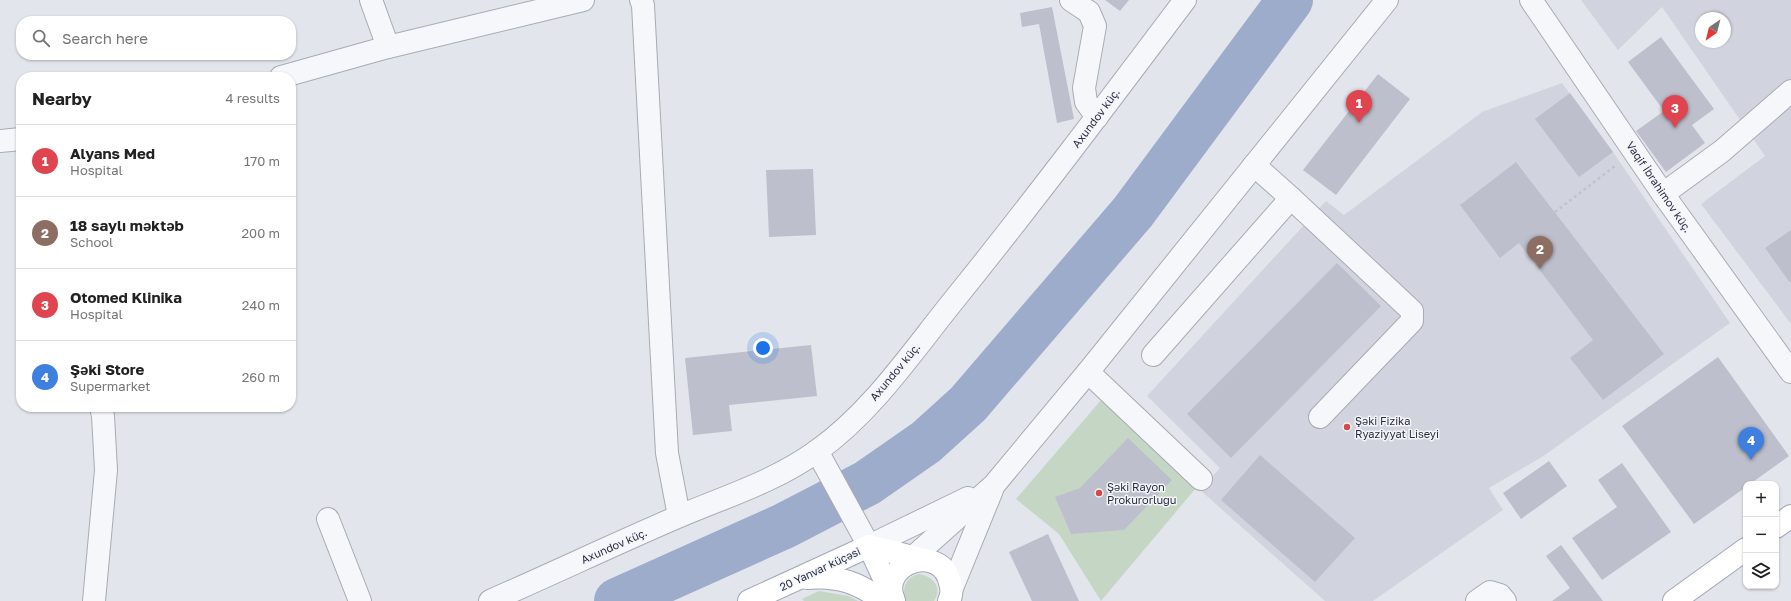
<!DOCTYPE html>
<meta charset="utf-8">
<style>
:root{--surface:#fff;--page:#f2f2f2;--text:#222;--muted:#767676;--line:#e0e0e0;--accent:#d14c48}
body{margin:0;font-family:"Golos Text",sans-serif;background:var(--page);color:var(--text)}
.controls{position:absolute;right:12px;bottom:12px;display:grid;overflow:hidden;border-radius:8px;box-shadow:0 1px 3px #0004}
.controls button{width:36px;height:36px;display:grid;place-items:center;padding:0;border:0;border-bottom:1px solid var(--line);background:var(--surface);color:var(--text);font:20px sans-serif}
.compass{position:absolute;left:1695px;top:12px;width:36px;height:36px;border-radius:50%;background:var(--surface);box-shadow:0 1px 3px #0004;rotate:215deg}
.you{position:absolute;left:763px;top:348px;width:14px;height:14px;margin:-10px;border:3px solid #fff;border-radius:50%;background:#1a73e8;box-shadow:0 0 0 6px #1a73e833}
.badge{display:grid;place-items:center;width:26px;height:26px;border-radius:50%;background:var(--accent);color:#fff;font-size:13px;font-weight:700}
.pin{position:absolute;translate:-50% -33px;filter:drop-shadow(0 1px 2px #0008)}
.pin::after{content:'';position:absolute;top:21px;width:14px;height:12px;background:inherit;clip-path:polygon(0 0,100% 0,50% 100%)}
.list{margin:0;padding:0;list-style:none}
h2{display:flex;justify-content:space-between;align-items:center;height:52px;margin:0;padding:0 16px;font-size:17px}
h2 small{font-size:13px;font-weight:400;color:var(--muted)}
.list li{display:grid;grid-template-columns:26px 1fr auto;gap:12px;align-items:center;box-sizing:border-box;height:72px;padding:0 16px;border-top:1px solid var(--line)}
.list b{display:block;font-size:15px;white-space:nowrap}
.list p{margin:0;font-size:13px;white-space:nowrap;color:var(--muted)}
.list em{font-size:13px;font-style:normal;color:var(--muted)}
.icon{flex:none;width:22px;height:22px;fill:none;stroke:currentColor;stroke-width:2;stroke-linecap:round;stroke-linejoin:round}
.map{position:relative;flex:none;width:1791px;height:601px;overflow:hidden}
.search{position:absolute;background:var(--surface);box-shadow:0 1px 3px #0004;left:16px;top:16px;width:280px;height:44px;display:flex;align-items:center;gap:10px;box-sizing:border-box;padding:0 14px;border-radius:16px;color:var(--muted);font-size:15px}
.panel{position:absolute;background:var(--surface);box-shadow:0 1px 3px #0004;left:16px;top:72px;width:280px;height:340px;border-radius:16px}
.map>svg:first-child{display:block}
.built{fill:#d1d4de;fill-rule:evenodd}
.green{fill:#c6d6c4}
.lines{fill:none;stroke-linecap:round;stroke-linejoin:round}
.river{stroke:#9eaccc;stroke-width:46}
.building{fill:#bdc0cc}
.minor-casing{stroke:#a8abb6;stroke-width:24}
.major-casing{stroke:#a2a7b8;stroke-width:24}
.path{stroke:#c1c3cb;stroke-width:2.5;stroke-dasharray:3 3;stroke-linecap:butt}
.minor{stroke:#f6f7fa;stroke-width:22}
.major{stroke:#fff;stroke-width:22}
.poi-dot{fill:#d14c48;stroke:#f3f5f9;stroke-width:1.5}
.labels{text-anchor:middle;stroke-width:3;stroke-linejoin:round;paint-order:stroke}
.street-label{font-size:11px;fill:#2b2f44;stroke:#f3f5f9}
.poi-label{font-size:11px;fill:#2b2f44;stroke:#f3f5f9;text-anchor:start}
</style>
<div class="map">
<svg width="1791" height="601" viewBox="0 0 1791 601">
<rect width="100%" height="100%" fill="#e3e5ec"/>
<g class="built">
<path d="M1581,0H1791V324L1701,204L1765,156L1662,7L1618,50ZM1701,18H1725V42H1701Z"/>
<path d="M1562,83L1613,152L1730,323L1542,457L1489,488L1503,510L1373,601H1325L1200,490L1220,468L1147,396L1326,201L1344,215L1482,112Z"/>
</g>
<g class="green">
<path d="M1102,399L1196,488L1101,601L1059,534L1016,499Z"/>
<path d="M919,574C933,576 943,588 934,601H906C901,588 906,577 919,574Z"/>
<path d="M819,591L849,596L858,601H804L802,599Z"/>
</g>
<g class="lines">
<path class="river" d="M617,601L784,526L867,483L926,442L968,404L1133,212L1290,0"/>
</g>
<g class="building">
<path d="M1105,0H1129L1120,11Z"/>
<path d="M1052,7L1074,119L1057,123L1039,24L1022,27L1020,13Z"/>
<path d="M1661,37L1714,109L1692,125L1705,143L1666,172L1636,131L1664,111L1628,62Z"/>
<path d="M1378,74L1410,99L1336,195L1303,170Z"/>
<path d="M1570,93L1613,152L1579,177L1535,119Z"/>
<path d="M1516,162L1664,354L1603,400L1570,358L1593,340L1519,243L1500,258L1460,205Z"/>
<path d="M813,169L816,235L769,237L766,170Z"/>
<path d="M1791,230V284L1765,248Z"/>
<path d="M1337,263L1381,306L1231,458L1187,414Z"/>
<path d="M811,345L817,396L729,405L732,431L693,435L685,358Z"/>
<path d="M1718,357L1789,456L1750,484H1746V487L1694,524L1622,426Z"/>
<path d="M1128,438L1172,480L1124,530L1071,534L1055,497L1080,488Z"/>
<path d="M1260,455L1355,538L1315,582L1221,500Z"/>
<path d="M1549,461L1567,486L1521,519L1503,493Z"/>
<path d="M1622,463L1671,532L1602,580L1572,538L1617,507L1598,480Z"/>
<path d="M1048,534L1079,601H1032L1009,552Z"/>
<path d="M1561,545L1603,601H1552L1570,588L1546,556Z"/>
</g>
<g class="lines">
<g class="minor-casing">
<g id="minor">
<path d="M371,0L388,47"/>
<path d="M641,0L643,5L667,453L679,516"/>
<path d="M1071,0L1089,12L1095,26L1084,88L1086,102L1097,117"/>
<path d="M1531,0L1663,194L1791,372"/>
<path d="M281,77L388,47L583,0"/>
<path d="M0,141L21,139"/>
<path d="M1254,165L1291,198L1412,311V321L1320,417"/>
<path d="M1663,194L1722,151L1791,91"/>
<path d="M1153,355L1291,198"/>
<path d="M1088,372L1201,479"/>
<path d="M817,451L869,546L968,498"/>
<path d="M328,519L360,601"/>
<path d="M900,569L994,485L1088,372L1387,0"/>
<path d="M952,588L992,490"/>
<path d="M94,601L106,470L103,416L101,407"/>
<path d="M490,601C554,573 617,543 680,516C727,496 776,481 817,451C872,412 912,352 954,300C1033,202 1109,101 1185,0"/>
<path d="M1477,601L1490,592L1500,595L1505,601"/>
</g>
</g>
<g class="major-casing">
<g id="major">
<path d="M1776,527L1791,516"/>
<path d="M869,546L893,598"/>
<path d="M869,546L924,560"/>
<path d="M807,578C839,575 858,583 884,601"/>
<path d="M749,601L869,546"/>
<path d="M894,601C877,562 942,542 950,583C952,589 952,595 949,601"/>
<path d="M1674,601L1746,549"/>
</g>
</g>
<path class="path" d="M1555,212L1615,166"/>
<use href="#minor" class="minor"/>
<use href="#major" class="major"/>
</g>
<g class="poi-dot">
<circle cx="1347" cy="427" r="4"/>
<circle cx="1099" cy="493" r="4"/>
</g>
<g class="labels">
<g class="street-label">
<text transform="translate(1096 118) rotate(-53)" y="4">Axundov küç.</text>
<text transform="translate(1659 187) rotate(56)" y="4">Vaqif İbrahimov küç.</text>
<text transform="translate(895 372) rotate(-50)" y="4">Axundov küç.</text>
<text transform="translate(614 546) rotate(-24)" y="4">Axundov küç.</text>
<text transform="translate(820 569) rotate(-25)" y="4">20 Yanvar küçəsi</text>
</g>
<g class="poi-label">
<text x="1355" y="425">Şəki Fizika<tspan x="1355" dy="13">Ryaziyyat Liseyi</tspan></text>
<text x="1107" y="491">Şəki Rayon<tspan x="1107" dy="13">Prokurorluğu</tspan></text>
</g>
</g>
</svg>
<div class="controls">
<button>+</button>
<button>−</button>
<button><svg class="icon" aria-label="layers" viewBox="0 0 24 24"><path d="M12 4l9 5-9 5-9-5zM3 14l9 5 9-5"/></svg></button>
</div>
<svg class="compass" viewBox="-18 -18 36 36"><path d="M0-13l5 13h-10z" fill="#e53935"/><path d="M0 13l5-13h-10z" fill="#767676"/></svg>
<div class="you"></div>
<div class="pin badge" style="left:1359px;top:123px;background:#e0444e">1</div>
<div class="pin badge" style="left:1540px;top:269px;background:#8d6e63">2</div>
<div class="pin badge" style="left:1675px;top:128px;background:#e0444e">3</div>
<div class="pin badge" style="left:1751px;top:460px;background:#3f7fe0">4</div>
<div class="search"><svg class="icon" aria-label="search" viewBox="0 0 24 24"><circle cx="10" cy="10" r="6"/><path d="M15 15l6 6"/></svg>Search here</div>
<section class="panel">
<h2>Nearby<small>4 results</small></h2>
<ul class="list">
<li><span class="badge" style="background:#e0444e">1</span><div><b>Alyans Med</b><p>Hospital</p></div><em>170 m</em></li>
<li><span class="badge" style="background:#8d6e63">2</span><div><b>18 saylı məktəb</b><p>School</p></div><em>200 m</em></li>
<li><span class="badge" style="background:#e0444e">3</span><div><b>Otomed Klinika</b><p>Hospital</p></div><em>240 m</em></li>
<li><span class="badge" style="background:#3f7fe0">4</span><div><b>Şəki Store</b><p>Supermarket</p></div><em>260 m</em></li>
</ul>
</section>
</div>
